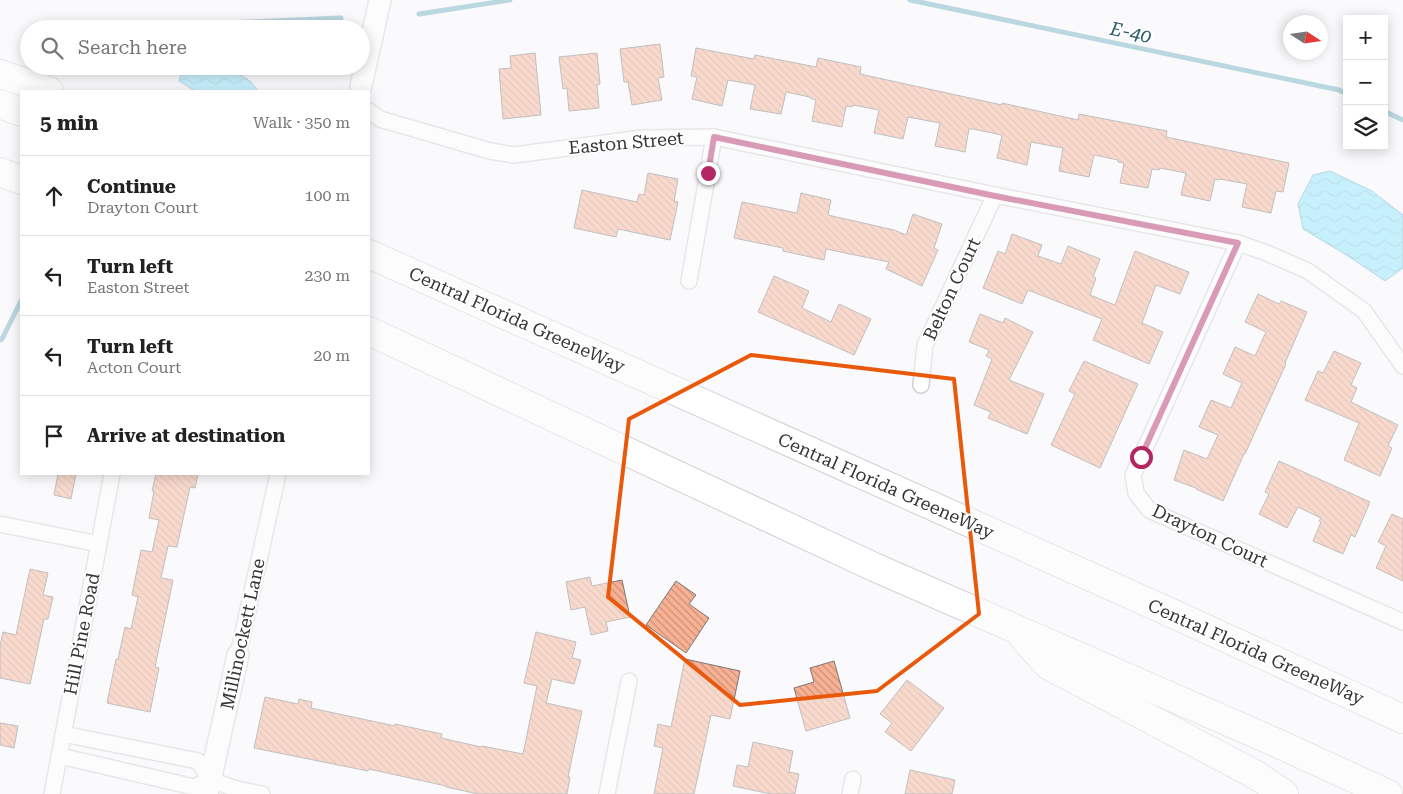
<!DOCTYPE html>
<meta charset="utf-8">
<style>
:root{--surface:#fff;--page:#f2f2f2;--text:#222;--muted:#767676;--line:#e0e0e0}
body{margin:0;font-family:"Roboto Serif",serif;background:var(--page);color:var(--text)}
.controls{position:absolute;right:15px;top:15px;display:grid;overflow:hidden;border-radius:0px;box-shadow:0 2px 12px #0003}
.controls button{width:45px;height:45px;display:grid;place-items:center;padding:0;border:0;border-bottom:1px solid var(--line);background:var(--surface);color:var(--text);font:25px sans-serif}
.compass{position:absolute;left:1283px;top:15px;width:45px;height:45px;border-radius:50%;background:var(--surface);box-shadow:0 2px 12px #0003;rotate:102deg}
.stop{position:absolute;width:15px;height:15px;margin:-11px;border:4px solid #b22763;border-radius:50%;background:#fff}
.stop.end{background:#b22763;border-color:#fff;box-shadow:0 1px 5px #0008}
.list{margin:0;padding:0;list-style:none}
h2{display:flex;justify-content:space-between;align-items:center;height:65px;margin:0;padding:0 20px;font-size:21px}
h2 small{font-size:16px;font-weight:400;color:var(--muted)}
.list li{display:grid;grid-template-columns:32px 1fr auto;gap:15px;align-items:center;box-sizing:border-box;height:80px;padding:0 20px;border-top:1px solid var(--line)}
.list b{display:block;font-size:19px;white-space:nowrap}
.list p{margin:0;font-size:16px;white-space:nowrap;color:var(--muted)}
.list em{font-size:16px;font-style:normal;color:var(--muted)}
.icon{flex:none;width:28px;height:28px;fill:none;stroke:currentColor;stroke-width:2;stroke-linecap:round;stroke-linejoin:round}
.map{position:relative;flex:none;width:1403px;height:794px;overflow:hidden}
.search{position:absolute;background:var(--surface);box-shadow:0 2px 12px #0003;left:20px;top:20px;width:350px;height:55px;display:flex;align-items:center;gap:12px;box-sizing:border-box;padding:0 18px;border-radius:28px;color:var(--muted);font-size:19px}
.panel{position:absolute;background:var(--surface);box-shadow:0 2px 12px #0003;left:20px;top:90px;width:350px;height:385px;border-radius:0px}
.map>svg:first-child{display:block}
.water{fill:url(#water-waves);stroke:#70b0c2}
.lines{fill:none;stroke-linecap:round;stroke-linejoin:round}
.stream{stroke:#70b0c2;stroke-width:5}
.building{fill:url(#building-back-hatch);stroke:#797877}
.street-casing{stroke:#d0d1d3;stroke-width:18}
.secondary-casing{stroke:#d0d1d3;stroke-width:24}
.highway-casing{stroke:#d0d1d3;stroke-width:30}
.street{stroke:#fff;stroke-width:15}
.secondary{stroke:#fff;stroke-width:21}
.highway{stroke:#fff;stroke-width:28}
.route{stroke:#b22763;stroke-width:6}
.marked{fill:none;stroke:#e8590c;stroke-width:4;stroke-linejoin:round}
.labels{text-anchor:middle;stroke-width:4;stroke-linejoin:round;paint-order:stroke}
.street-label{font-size:18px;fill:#353536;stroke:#fff}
.water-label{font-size:19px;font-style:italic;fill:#2a5e6c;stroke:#fff}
</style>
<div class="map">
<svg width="1403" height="794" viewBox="0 0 1403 794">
<defs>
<pattern id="water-waves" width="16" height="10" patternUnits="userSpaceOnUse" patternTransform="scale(1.25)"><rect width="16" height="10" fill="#89e5fe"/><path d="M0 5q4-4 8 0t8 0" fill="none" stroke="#77c5da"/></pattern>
<pattern id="building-back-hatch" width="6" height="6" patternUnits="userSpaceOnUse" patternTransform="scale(1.25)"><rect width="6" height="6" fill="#f9b193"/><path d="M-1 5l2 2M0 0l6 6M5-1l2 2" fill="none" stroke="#ca9179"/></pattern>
</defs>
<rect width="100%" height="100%" fill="#fafafc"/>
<g class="water">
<path d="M184,66H228L251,82L258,91H195L179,81Z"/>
<path d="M1330,171L1372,191L1403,215V268L1385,281L1348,256L1303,229L1298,204L1313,175Z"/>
</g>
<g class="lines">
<g class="stream">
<path d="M910,0L1339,90L1347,94"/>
<path d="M419,14L510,0"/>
<path d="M227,23L341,18"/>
<path d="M1384,111L1403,120"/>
<path d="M0,340L2,339L21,301"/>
</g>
</g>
<g class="building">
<path d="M660,44L664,77L658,78L662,100L632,105L628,82H624L620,49Z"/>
<path d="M696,48L754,59L755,55L816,67L818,58L861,67L860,74L1002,105V103L1078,120L1079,114L1167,131L1166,137L1289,163L1283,192L1276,191L1271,213L1242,207L1247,184L1220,179L1219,180L1215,179L1210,201L1181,195L1186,173L1160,168L1159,170L1152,169L1148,188L1120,183L1124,163L1118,162V160L1094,155L1089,177L1059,171L1063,148L1031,142L1027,165L997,158L1002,135L973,129H969L965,152L935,146L940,123L908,117L903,139L874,133L879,110L853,105L852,107L846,106L842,127L812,121L816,100L810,98V97L786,92L781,114L750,109L755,85L728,80L722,106L692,99L697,77L691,76Z"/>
<path d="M535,53L541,115L503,119L499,69L511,68L510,56Z"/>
<path d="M597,53L600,84L597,85L599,108L569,111L567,88L563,89L559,57Z"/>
<path d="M648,173L678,179L674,201L678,202L670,240L618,229L616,237L574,228L582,190L637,202L639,194L644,195Z"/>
<path d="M801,193L831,200L828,215L894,230L906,235L913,214L942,224L934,248L938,250L922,286L886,269L889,262L826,249L824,260L783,251V248L734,238L742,202L797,213Z"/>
<path d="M1012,234L1042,245L1038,256L1061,264L1068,246L1100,259L1093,277L1096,278L1090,295L1115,305L1135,251L1189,272L1180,294L1156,285L1142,323L1163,332L1149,364L1093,340L1102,319L1028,290L1022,304L983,288L998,251L1005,254Z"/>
<path d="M774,276L809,291L802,308L831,322L839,304L871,319L854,355L758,312Z"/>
<path d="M1258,294L1279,304L1281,301L1307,312L1285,363L1286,364L1245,454H1244L1223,501L1196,489V488L1174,480L1184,450L1207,459L1218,435L1199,427L1211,400L1231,408L1242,383L1223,374L1235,347L1255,356L1266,332L1245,322Z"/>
<path d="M980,314L1003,323L1005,318L1033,332L1009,380L1044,394L1027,434L988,418L991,412L974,405L992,359L986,356L989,350L969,342Z"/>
<path d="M1334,351L1361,363L1351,385L1357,388L1351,402L1398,425L1388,446L1392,448L1380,476L1344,460L1359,423L1305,400L1318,371L1323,373Z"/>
<path d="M1084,361L1138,384L1100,468L1051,445L1075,394L1069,391Z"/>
<path d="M1279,461L1370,502L1355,537L1351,535L1343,554L1313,541L1321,522L1319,521L1321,518L1298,507L1287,528L1259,514L1269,494L1265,492Z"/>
<path d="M58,474H76L71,499L54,495Z"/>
<path d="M156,474H198L195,488L190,487L177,547L168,546L161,578L173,580L155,667L159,668L150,712L107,703L116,659H118L125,627L131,629L138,597L132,595L141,550L152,552L159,520L149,518L154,491H152Z"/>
<path d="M1392,514L1403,519V581L1376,568L1386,546L1378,542Z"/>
<path d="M30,569L48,573L43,595L53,597L48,619H44L30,684L0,678V646L3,632L16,635Z"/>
<path d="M590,577L592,586L622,580L630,617L606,622L608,631L591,635L585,607L571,610L566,582Z"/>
<path d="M676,581L696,595L689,604L709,618L686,653L646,625Z"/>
<path d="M536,632L576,642L572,658L581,660L574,684L552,679L546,703L582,711L568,777H570L567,794H478L446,787V786L369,769L368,771L254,748L265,697L298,704L299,699L312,702L311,708L395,726V724L442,734L441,738L481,747L482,746L523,754L537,686L524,683Z"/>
<path d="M685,659L740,671L730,719L711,715L694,794H654L663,748L654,746L658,724L671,727Z"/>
<path d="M834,661L850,718L806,731L794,688L814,682L810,668Z"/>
<path d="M907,680L944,708L911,751L885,732L892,723L880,714Z"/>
<path d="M0,723L18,726L14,748L0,745Z"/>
<path d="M753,742L793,751L789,772L799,774L795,794H771L733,786L737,765L748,767Z"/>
<path d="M910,770L955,780L952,794H905Z"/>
</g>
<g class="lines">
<g class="street-casing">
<g id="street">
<path d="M369,111L380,119L490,151L514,155L642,138L714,137L995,195L1238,243L1267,253L1308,271L1364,311L1403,366"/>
<path d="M1238,243L1133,475L1136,493L1149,510L1403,622"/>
<path d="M689,281L714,137"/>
<path d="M921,385L925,345L995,195"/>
<path d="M0,524L99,544"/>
<path d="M238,655L278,474"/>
<path d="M63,734L198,761L210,780"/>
<path d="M60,756L194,787L210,780"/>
<path d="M210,780L237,789L262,794"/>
<path d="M52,794L112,474"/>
<path d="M607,794L629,681"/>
<path d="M850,794L853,779"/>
</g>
</g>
<g class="secondary-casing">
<g id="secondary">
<path d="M361,86L380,0"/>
<path d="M207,794L238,655"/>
</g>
</g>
<g class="highway-casing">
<g id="highway">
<path d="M0,74L49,91"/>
<path d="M0,104L21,112"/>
<path d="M0,172L21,180"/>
<path d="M369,254L1156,606L1403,719"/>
<path d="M369,331L874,567L1277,743L1388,794"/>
<path d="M1023,637L1048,665L1256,775L1284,794"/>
</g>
</g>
<use href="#street" class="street"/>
<use href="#secondary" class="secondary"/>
<use href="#highway" class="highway"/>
</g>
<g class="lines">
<path class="route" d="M708,173L714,137L995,196L1238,243L1141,457"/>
</g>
<path d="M0 0H1403V794H0ZM751,355L954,379L979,614L877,691L740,705L608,597L629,419Z" fill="#fafafc" fill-opacity=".55" fill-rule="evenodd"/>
<path class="marked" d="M751,355L954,379L979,614L877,691L740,705L608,597L629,419Z"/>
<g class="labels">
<g class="street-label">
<text transform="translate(626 143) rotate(-5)" y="6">Easton Street</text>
<text transform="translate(952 289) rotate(-65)" y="6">Belton Court</text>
<text transform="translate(517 320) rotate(24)" y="6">Central Florida GreeneWay</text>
<text transform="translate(886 486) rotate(24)" y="6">Central Florida GreeneWay</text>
<text transform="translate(1210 536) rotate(25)" y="6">Drayton Court</text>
<text transform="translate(82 634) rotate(-79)" y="6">Hill Pine Road</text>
<text transform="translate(243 634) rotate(-78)" y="6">Millinockett Lane</text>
<text transform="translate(1256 652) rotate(24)" y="6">Central Florida GreeneWay</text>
</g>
<g class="water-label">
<text transform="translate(1131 32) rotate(12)" y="7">E-40</text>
</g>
</g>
</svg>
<div class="controls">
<button>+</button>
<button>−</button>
<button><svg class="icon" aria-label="layers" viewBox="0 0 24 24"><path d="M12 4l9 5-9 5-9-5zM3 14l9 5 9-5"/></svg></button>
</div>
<svg class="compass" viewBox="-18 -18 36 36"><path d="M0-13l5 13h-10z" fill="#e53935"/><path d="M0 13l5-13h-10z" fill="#767676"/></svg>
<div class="stop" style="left:1141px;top:457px"></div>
<div class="stop end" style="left:708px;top:173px"></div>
<div class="search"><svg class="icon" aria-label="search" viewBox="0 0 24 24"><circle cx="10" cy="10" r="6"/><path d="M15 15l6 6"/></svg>Search here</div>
<section class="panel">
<h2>5 min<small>Walk · 350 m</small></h2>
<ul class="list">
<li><svg class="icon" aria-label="ahead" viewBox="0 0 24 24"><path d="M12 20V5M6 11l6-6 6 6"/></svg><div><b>Continue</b><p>Drayton Court</p></div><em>100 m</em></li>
<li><svg class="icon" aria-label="left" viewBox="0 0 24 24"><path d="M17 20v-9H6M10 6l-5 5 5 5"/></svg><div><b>Turn left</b><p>Easton Street</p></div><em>230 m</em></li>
<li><svg class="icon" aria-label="left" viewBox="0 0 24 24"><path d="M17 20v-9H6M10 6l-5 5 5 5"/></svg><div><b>Turn left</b><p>Acton Court</p></div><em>20 m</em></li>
<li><svg class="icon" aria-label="arrive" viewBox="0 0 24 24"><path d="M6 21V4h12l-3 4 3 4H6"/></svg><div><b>Arrive at destination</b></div></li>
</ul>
</section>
</div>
